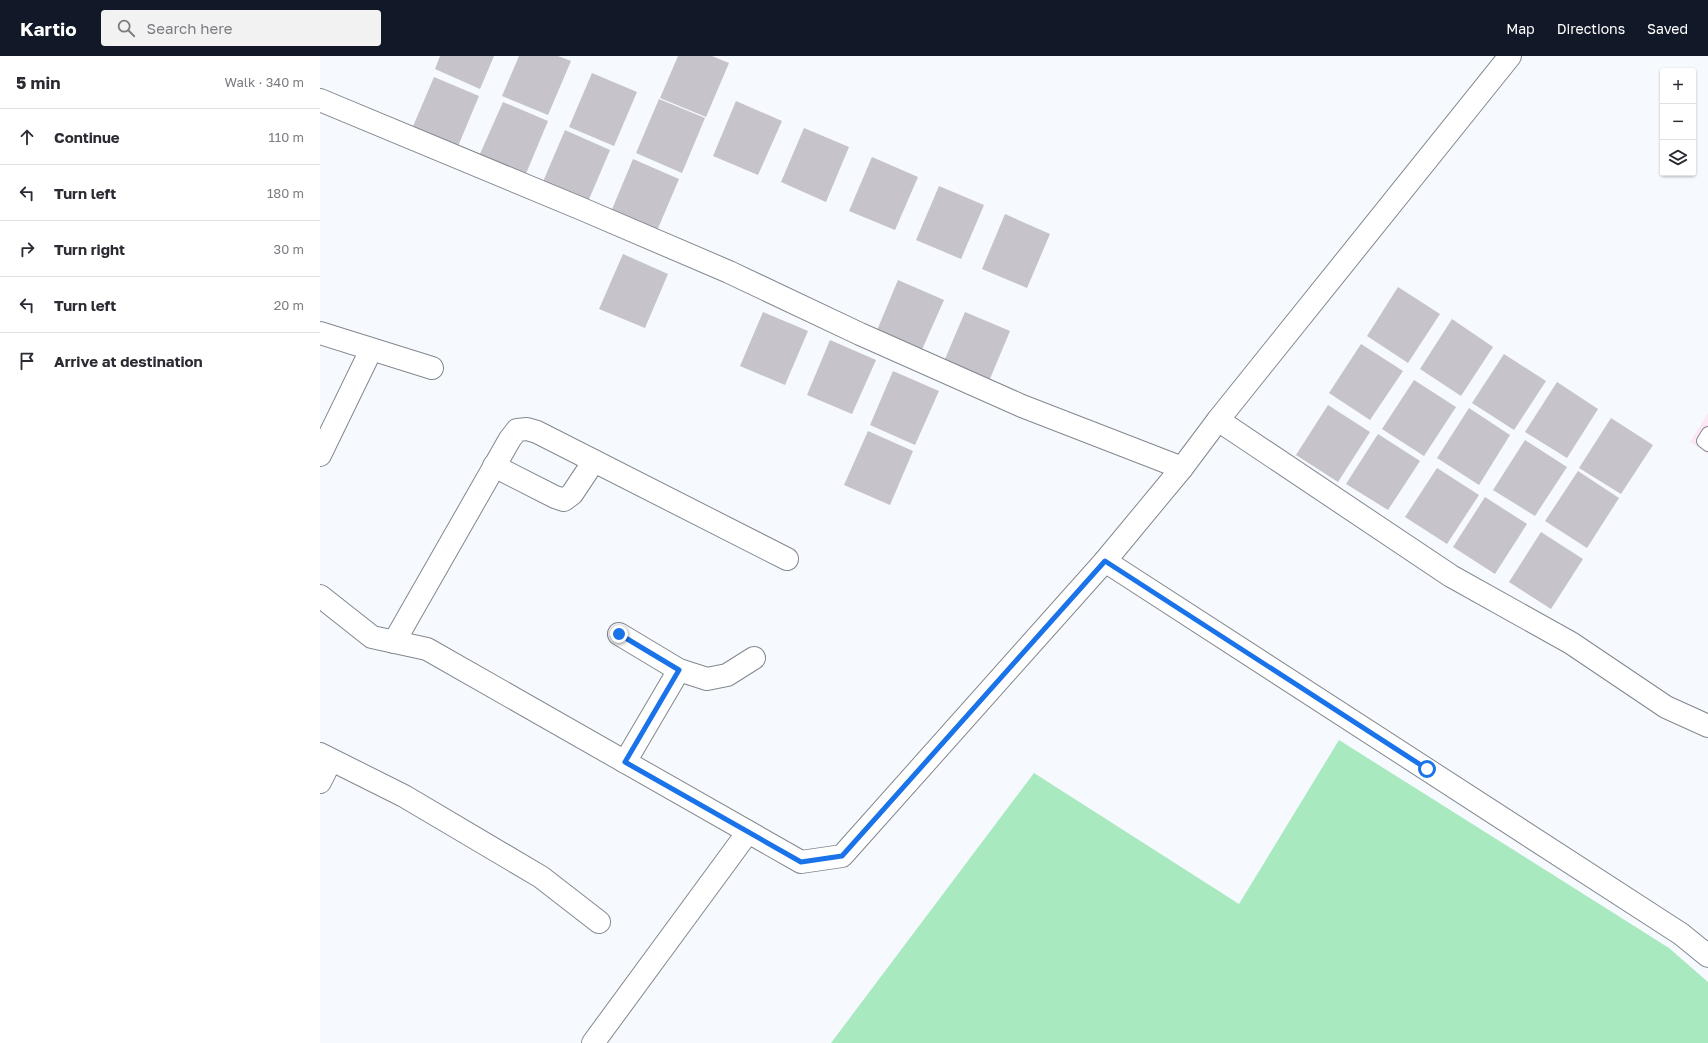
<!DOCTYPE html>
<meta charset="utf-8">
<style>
:root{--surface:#fff;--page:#f2f2f3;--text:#2b2b33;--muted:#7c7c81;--line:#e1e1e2;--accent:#111827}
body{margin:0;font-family:"Golos Text",sans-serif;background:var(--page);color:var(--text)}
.controls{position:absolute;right:12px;top:12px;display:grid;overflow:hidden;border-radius:4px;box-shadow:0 1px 3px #0004}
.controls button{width:36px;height:36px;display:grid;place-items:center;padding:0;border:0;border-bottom:1px solid var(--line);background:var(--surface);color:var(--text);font:20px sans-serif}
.stop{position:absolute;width:12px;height:12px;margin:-9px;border:3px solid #1a73e8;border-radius:50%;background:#fff}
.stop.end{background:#1a73e8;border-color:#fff;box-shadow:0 1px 4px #0008}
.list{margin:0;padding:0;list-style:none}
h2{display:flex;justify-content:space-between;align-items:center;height:52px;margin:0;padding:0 16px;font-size:17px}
h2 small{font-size:13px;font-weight:400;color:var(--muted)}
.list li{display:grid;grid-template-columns:26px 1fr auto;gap:12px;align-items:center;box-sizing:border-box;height:56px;padding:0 16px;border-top:1px solid var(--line)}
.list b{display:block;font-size:15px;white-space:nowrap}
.list em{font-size:13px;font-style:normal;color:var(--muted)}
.icon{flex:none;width:22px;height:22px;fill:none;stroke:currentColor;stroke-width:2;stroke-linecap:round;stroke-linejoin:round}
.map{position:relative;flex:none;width:1388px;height:987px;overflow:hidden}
header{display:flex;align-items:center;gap:24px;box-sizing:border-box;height:56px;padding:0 20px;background:var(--accent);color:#fff}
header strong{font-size:19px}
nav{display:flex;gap:22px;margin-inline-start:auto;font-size:14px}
.search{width:280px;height:36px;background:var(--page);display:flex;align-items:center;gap:10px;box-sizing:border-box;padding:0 14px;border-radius:4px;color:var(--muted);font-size:15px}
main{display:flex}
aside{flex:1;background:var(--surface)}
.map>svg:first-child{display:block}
.commercial{fill:#fde7f6}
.green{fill:#a8e9bf}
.building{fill:#c6c3cb}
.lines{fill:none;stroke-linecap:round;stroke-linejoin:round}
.lane-casing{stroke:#83888f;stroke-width:14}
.street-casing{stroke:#83888f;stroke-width:24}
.lane{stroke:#fff;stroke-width:12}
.street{stroke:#fff;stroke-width:22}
.route{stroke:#1a73e8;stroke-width:5}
</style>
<header>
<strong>Kartio</strong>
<div class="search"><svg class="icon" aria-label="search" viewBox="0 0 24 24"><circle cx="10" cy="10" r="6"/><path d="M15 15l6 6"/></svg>Search here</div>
<nav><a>Map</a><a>Directions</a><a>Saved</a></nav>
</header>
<main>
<aside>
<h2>5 min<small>Walk · 340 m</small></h2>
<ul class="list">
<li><svg class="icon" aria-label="ahead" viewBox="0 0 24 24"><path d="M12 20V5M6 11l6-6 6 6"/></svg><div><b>Continue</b></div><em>110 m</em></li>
<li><svg class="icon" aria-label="left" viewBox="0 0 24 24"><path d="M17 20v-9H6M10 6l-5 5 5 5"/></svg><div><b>Turn left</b></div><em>180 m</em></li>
<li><svg class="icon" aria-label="right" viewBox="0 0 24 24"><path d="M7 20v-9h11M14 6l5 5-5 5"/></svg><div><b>Turn right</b></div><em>30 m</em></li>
<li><svg class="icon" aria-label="left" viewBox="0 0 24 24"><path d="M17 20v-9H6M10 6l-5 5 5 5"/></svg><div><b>Turn left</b></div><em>20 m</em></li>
<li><svg class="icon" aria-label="arrive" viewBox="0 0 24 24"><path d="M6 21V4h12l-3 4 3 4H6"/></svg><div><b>Arrive at destination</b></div></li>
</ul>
</aside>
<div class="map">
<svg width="1388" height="987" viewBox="0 0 1388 987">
<rect width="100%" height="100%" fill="#f6f9fe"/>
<path class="commercial" d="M1388,357V398L1370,386Z"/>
<path class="green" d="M1019,684L1349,892L1388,926V987H511L714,717L919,848Z"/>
<g class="building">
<path d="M120,0H174L160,33L115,13Z"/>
<path d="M199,0H238L251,5L228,59L182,40Z"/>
<path d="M358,0H392L409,7L386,61L340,42Z"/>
<path d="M272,17L317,36L294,90L249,71Z"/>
<path d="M114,21L159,40L136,95L91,75Z"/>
<path d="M339,43L385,62L362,117L316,97Z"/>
<path d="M416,45L462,65L438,119L393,100Z"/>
<path d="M183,46L228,65L205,120L159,100Z"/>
<path d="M484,72L529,91L506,146L461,126Z"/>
<path d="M245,74L290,94L267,148L222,128Z"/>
<path d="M552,101L598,121L575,174L529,155Z"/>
<path d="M313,103L359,123L336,177L290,158Z"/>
<path d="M619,130L664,149L641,203L596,184Z"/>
<path d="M685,158L730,178L707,232L662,213Z"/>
<path d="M303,198L348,218L325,272L279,253Z"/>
<path d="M578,224L624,244L600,298L555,279Z"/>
<path d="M1078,231L1120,258L1088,307L1047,280Z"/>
<path d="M443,256L488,275L465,329L420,310Z"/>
<path d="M645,256L690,275L667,330L622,310Z"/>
<path d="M1132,263L1173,291L1141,340L1100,313Z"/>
<path d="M510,284L556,304L532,358L487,339Z"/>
<path d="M1041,288L1083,315L1050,364L1009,337Z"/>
<path d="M1184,298L1226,325L1194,374L1152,347Z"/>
<path d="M573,315L619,335L595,389L550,369Z"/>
<path d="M1094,324L1136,351L1104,400L1062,373Z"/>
<path d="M1237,326L1278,353L1247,402L1205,376Z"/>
<path d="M1008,349L1050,376L1018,426L976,399Z"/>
<path d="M1149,352L1190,379L1159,429L1117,402Z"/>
<path d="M1291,362L1333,389L1301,438L1259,412Z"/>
<path d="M548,375L593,395L570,449L524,429Z"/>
<path d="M1058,378L1100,405L1068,454L1026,428Z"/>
<path d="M1205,384L1247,411L1215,460L1173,434Z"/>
<path d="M1117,412L1159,439L1127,488L1085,461Z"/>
<path d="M1258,415L1299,442L1267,492L1225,465Z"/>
<path d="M1165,441L1207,468L1175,518L1133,491Z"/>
<path d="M1221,476L1263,503L1231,553L1189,526Z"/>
</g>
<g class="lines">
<g class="lane-casing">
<path id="lane" d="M1388,377L1383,385L1388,389"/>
</g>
<g class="street-casing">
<g id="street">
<path d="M0,44L262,153L409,216L540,278L702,350L862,412"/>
<path d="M0,277L112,312"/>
<path d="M898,364L1131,520L1251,587L1346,651L1388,670"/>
<path d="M0,399L51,294"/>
<path d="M174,410L235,441L244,444L252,438L274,405"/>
<path d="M785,505L1361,878L1388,900"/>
<path d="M0,540L52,581L107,593L481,806L522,800L785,505L862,412L898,364L1190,0"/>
<path d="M299,578L359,614L387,623L407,619L434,602"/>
<path d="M74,586L190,383L197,374L207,373L217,376L467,503"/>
<path d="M0,698L84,740L221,821L279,866"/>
<path d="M305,706L359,614"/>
<path d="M0,726L11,704"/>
<path d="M273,987L428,776"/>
</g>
</g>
<use href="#lane" class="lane"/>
<use href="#street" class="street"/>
</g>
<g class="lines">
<path class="route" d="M299,578L359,614L305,706L481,806L522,800L785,505L1107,713"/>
</g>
</svg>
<div class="controls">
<button>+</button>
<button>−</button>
<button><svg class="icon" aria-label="layers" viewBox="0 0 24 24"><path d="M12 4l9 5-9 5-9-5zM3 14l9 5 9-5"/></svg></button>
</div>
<div class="stop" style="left:1107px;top:713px"></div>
<div class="stop end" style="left:299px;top:578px"></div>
</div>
</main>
